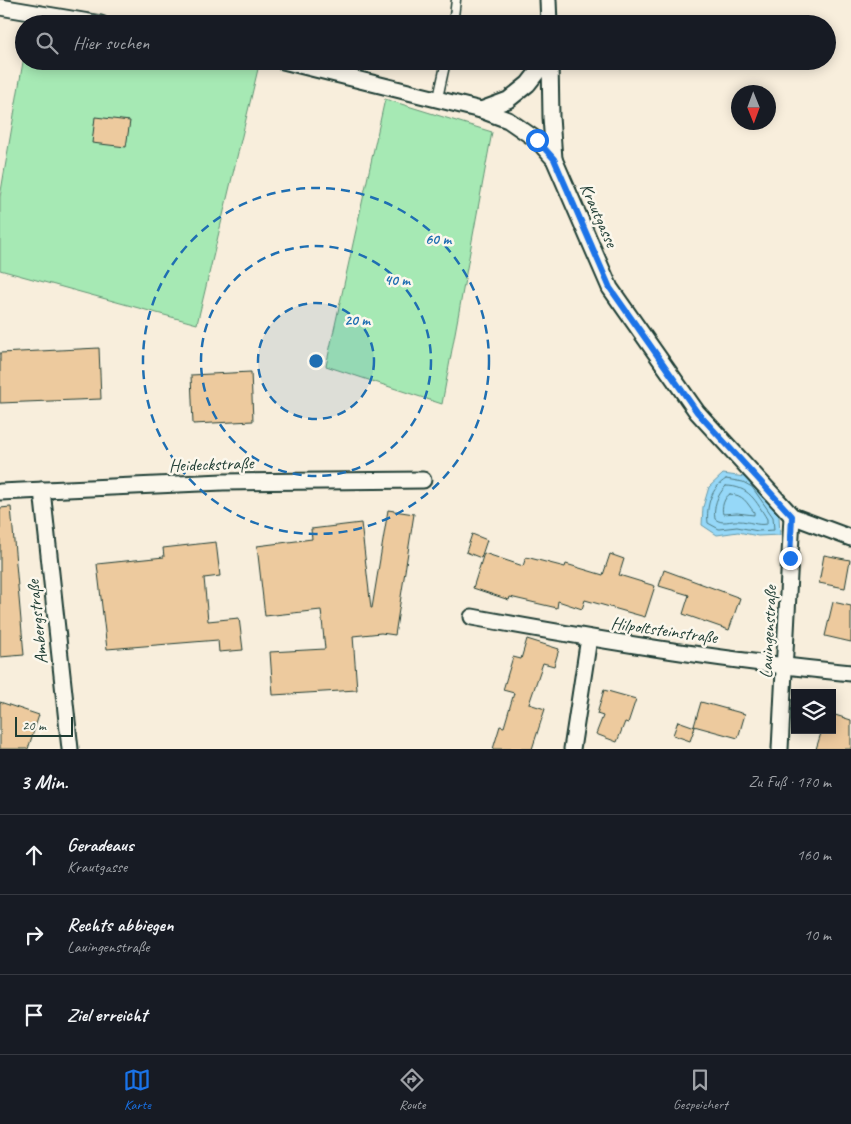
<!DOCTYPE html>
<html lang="de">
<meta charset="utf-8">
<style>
:root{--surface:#171b24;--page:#242831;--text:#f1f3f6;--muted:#9ea1a6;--line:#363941;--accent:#1a73e8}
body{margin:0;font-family:Caveat,sans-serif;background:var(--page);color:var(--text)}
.controls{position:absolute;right:15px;bottom:15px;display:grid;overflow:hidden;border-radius:0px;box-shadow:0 2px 12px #0003}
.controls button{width:45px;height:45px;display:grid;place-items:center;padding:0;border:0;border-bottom:1px solid var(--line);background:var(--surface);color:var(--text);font:25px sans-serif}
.compass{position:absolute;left:731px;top:85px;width:45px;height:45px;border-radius:50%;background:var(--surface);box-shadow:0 2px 12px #0003;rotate:179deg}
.scale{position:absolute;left:15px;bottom:12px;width:58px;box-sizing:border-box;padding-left:5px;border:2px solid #1f3d34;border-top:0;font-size:14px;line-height:18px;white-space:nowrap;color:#1f3d34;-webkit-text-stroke:4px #fbf7ec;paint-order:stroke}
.stop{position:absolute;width:15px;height:15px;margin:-11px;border:4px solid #1a73e8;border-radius:50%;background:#fff}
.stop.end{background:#1a73e8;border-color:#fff;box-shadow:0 1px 5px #0008}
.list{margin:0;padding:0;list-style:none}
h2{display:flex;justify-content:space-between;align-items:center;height:65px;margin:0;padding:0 20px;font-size:21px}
h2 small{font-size:16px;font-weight:400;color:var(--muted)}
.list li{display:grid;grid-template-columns:32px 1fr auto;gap:15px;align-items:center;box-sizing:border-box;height:80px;padding:0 20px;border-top:1px solid var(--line)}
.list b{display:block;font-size:19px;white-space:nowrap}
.list p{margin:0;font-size:16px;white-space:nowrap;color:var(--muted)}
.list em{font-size:16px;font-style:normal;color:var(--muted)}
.icon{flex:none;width:28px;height:28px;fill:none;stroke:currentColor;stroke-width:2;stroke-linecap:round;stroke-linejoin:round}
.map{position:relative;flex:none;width:851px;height:749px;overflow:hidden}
.search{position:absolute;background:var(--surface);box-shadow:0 2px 12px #0003;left:15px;right:15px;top:15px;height:55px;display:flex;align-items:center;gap:12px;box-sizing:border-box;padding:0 18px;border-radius:28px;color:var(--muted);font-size:19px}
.sheet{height:305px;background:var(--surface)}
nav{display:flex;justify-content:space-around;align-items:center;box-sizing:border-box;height:70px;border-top:1px solid var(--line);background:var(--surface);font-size:14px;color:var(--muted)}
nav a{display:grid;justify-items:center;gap:2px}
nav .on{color:var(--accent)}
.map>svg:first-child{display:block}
.green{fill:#a6e9b4;stroke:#629374}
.water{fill:#96d8f8;stroke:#669aaa}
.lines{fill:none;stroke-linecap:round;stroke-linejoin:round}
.shore{stroke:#4f7b82;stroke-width:1}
.building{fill:#edca9e;stroke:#1f3d34}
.lane-casing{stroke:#1f3d34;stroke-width:11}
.street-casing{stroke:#1f3d34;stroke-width:19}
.lane{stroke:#fbf7ec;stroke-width:8}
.street{stroke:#fbf7ec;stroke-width:15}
.route{stroke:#1a73e8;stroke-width:6}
.ring{fill:none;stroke:#1f6fb2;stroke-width:2.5;stroke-dasharray:9 6}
.labels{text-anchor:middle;stroke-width:5;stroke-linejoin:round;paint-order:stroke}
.street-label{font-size:18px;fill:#1f3d34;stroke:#fbf7ec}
.centre{fill:#1f6fb2;stroke:#fbf7ec;stroke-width:2.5}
.ring-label{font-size:15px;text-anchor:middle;font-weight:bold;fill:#1f6fb2;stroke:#fbf7ec;stroke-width:5;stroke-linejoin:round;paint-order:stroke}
</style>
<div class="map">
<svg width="851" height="749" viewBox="0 0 851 749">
<rect width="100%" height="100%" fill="#f8eedc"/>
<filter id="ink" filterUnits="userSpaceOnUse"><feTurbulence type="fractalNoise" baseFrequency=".02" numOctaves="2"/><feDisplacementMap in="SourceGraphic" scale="10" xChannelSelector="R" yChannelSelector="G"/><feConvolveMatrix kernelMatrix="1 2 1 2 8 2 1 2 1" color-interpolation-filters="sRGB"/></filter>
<g filter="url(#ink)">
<g class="green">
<path d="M24,56V61H227L258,69L197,324L0,270V197Z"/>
<path d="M385,99L492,132L442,404L326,366Z"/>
</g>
<path class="water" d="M723,474L745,477L755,483L779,516L780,535L758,536L738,532L717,535L702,525L703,507L709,487Z"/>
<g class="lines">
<g class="shore">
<path d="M726,479L743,482L752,487L773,517L774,530L758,531L737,527L719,529L708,523C706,506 711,488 726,479Z"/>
<path d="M726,486C749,486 756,501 767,519V524C757,526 749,521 739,521C730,520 723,525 715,519C713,507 717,495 726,486Z"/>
<path d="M730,494C744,495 746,502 754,512V515L737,513L723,514C721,508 724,497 730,494Z"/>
</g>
</g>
<g class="building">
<path d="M95,117L130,121L126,147L92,143Z"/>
<path d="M99,348L101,399L0,403V353Z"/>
<path d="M251,372L253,421L193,424L191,375Z"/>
<path d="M11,507L24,655L0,657V508Z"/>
<path d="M388,510L414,514L395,635L381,633L353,636L357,690L273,695L270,652L325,649L321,610L265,616L257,546L312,539L311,529L361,523L371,608H372Z"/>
<path d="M472,534L487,540L481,558L466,552Z"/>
<path d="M216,542L220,576L204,578L208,621L239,618L243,650L219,652L218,640L107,649L97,564L164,557L163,548Z"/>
<path d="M484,553L523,566L526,557L565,567L566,564L603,575L610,554L624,559L619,575L655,586L645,617L585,600L582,609L558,601L557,608L510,597L509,600L473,588Z"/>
<path d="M824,555L850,560L845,588L819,583Z"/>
<path d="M664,570L740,598L729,630L683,614L689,595L659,586Z"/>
<path d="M833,602L851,606V642L825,636Z"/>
<path d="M527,639L559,649L554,666L543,663L529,704L545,709L532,749H493L500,726L504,727L514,693L503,690L513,657L521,659Z"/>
<path d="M604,690L636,699L628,723L625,722L617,742L596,734L603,716L597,714Z"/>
<path d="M0,702L39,715L28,749H0Z"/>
<path d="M701,702L745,714L738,738L694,726Z"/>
<path d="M832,714L851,720V749H816L822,730H832Z"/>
<path d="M678,721L695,727L690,741L673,735Z"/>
</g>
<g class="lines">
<g class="lane-casing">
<g id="lane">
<path d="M453,24L456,0"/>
<path d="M438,98L446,61"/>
</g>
</g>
<g class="street-casing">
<g id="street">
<path d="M548,0L549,24"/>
<path d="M0,7L101,24"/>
<path d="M283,61L481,110L508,120L537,140L554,159L610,288L697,412L792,516L851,538"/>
<path d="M550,61L551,117L554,159"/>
<path d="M481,110L508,100L528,84L546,61"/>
<path d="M42,490L70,749"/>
<path d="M0,492L223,482L423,480"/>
<path d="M472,617C598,640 724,661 851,673"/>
<path d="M572,749L589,638"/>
<path d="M780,749L792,516"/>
</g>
</g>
<use href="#lane" class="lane"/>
<use href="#street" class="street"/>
</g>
</g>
<g class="lines" filter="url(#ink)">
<path class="route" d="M537,140L554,159L610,288L697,412L792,516L790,558"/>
</g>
<circle cx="316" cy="361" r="58" fill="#1f6fb2" fill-opacity=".12"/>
<g class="ring">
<circle cx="316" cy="361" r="58"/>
<circle cx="316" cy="361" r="115"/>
<circle cx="316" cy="361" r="173"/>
</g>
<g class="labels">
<g class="street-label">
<text transform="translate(599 215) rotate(66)" y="6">Krautgasse</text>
<text transform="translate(211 464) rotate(-2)" y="6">Heideckstraße</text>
<text transform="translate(37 622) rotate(-96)" y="6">Ambergstraße</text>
<text transform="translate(664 630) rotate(8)" y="6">Hilpoltsteinstraße</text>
<text transform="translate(768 632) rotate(-87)" y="6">Lauingenstraße</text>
</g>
</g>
<circle cx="316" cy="361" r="8" class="centre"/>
<g class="ring-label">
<text x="438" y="244">60 m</text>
<text x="397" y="285">40 m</text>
<text x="357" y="325">20 m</text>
</g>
</svg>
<div class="controls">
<button><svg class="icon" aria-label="layers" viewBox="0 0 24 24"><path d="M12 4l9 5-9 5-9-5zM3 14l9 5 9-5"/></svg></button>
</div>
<svg class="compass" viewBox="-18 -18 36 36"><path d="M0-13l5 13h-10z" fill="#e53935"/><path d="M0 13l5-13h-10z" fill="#9ea1a6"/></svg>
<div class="scale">20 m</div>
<div class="stop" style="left:537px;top:140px"></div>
<div class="stop end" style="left:790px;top:558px"></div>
<div class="search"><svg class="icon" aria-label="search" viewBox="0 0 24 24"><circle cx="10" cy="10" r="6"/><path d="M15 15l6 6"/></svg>Hier suchen</div>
</div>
<section class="sheet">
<h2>3 Min.<small>Zu Fuß · 170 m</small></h2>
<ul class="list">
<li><svg class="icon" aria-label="ahead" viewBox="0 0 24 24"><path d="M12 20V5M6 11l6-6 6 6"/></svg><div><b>Geradeaus</b><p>Krautgasse</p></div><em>160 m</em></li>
<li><svg class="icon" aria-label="right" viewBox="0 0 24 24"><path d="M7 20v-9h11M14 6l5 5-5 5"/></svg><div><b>Rechts abbiegen</b><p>Lauingenstraße</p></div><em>10 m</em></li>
<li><svg class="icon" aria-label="arrive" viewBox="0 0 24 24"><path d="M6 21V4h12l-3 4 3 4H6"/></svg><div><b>Ziel erreicht</b></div></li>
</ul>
</section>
<nav>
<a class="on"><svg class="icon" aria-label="map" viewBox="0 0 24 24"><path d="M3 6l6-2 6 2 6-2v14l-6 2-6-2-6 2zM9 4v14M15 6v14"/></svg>Karte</a>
<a><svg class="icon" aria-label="directions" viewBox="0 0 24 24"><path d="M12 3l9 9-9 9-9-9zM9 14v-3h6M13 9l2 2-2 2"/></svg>Route</a>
<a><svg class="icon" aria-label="saved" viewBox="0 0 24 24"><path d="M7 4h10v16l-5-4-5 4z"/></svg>Gespeichert</a>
</nav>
